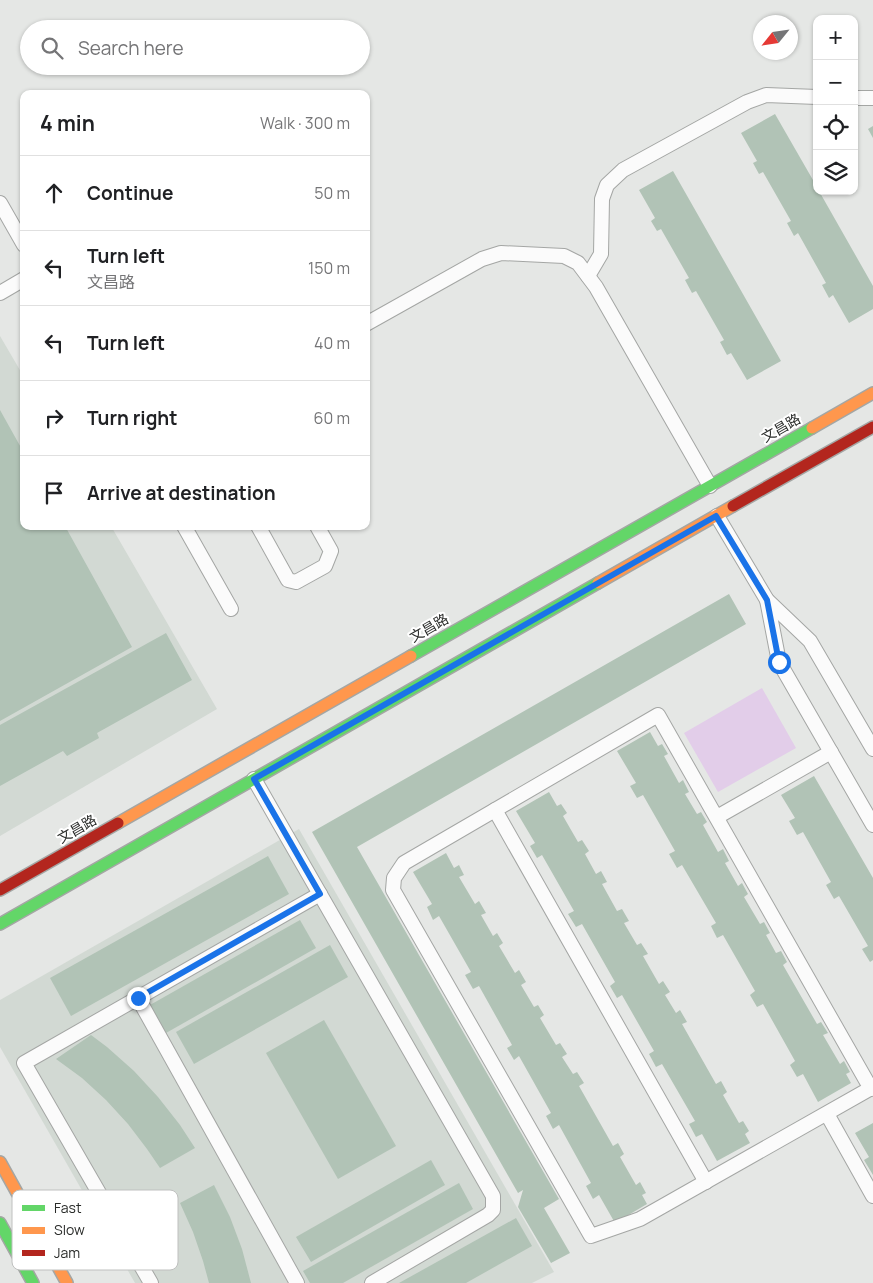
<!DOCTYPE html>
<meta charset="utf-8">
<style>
:root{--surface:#fff;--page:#f2f2f2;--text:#202124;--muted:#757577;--line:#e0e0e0}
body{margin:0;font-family:Manrope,"Noto Sans SC",sans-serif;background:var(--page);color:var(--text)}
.controls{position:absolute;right:15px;top:15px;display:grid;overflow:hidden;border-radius:10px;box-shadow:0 1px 4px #0004}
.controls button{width:45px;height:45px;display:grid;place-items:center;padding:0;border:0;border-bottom:1px solid var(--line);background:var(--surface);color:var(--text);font:25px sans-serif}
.compass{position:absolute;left:753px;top:15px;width:45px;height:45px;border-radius:50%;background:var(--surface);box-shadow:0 1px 4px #0004;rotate:240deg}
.stop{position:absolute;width:15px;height:15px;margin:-11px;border:4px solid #1a73e8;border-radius:50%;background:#fff}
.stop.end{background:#1a73e8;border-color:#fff;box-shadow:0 1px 5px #0008}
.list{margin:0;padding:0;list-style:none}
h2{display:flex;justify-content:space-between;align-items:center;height:65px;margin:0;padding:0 20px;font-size:21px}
h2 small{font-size:16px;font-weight:400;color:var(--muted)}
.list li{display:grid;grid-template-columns:32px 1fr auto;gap:15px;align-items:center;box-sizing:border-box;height:75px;padding:0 20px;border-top:1px solid var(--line)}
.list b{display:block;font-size:19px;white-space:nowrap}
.list p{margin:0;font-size:16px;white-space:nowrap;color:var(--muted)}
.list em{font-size:16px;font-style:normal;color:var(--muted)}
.icon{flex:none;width:28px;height:28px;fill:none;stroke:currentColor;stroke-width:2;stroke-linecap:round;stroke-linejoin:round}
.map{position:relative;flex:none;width:873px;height:1283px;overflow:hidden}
.search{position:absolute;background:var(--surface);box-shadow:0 1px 4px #0004;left:20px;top:20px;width:350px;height:55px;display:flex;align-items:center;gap:12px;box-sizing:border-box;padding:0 18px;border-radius:28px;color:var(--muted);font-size:19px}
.panel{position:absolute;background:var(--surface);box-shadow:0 1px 4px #0004;left:20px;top:90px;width:350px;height:440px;border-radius:10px}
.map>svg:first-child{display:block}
.built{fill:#d2d9d3}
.green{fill:#e2cde9}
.building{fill:#b1c3b6}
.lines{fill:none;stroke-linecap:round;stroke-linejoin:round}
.lane-casing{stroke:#a4a6a4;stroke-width:16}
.fast-casing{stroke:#a4a6a4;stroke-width:14}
.slow-casing{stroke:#a4a6a4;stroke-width:14}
.jam-casing{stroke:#a4a6a4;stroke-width:14}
.lane{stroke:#fbfbfb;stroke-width:14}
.fast{stroke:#63d668;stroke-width:11}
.slow{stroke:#ff974d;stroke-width:11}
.jam{stroke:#b3261e;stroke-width:11}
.route{stroke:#1a73e8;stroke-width:6}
.labels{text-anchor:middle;stroke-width:4;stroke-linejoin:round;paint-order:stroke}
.street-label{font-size:14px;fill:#2a2c2a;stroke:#fff}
.key{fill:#fff;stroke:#bfc0bf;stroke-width:1}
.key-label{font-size:14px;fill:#2a2c2a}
</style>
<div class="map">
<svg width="873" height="1283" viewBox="0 0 873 1283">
<rect width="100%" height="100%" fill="#e5e7e5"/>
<g class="built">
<path d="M0,336L24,377V526H111L217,709L0,836Z"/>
<path d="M299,829L554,1272L532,1283H135L0,1047V1000Z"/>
</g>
<path class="green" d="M762,688L796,748L718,792L684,733Z"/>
<g class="building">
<path d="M775,114L817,187V191H819L873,286V309L849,323L833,295L829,298L822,285L826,283L798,233L794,236L787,223L791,221L763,172L759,174L753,163L757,161L741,133Z"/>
<path d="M873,126V138L868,129Z"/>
<path d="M673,171L781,361L747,380L731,353L727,355L720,342L724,340L696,291L692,293L685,280L689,278L661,229L657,231L651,221L655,218L639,190Z"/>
<path d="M0,410L24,453V526H65L132,647L0,721Z"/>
<path d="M729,594L746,624L357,847L559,1199L544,1208L570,1253L551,1263L518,1207L523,1190L518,1193L312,832Z"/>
<path d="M166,633L192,680L97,733L99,738L67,756L63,751L0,786V725Z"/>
<path d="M650,732L658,746L662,744L668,754L664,756L679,783L683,780L689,792L685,794L697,814L701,812L707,822L703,825L718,852L723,849L729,861L725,863L738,886L742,883L748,894L744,897L760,924L764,922L770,933L766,935L776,953L781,951L787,962L783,965L817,1024L821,1022L828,1033L823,1035L840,1064L844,1061L850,1072L846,1074L851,1083L818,1102L803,1074L797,1077L790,1065L795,1061L763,1004L757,1007L750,995L755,991L723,935L717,938L711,926L716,923L682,865L677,868L669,854L675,851L643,795L637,798L630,786L636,783L617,751Z"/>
<path d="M814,776L873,878V960L870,962L862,949L868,946L839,896L834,899L826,885L831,882L803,832L797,835L789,821L795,818L781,795Z"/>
<path d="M549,792L557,806L561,804L567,813L563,816L578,842L582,840L589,851L585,854L596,874L601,871L607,882L602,884L617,911L622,909L629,921L624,923L637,945L641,943L648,954L643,956L659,984L663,981L670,992L665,995L676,1013L680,1010L687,1022L682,1024L716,1084L721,1081L727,1092L723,1095L739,1123L743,1121L749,1131L745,1134L750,1143L717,1161L702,1134L696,1137L689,1124L695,1121L662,1064L656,1067L649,1054L654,1051L622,995L617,998L610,986L615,982L582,924L576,927L568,914L574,911L542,855L537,858L530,846L535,843L516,811Z"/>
<path d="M446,853L454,868L459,865L464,875L459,877L475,904L479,901L486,913L481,915L493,936L497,933L503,943L499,946L515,973L519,970L526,982L521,985L534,1007L538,1005L544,1015L540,1018L556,1045L560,1043L567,1054L562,1057L573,1074L577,1072L584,1083L579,1086L613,1146L618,1143L624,1154L620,1157L636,1185L640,1182L646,1193L642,1195L647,1204L615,1223L599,1195L593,1199L586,1186L591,1183L559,1125L553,1129L546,1116L551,1113L519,1056L514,1060L507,1048L512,1045L479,986L473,989L465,975L471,972L439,916L433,920L427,907L432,904L413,872Z"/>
<path d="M268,856L289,894L71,1016L50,978Z"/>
<path d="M300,920L316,948L166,1033L150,1005Z"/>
<path d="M330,945L348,977L194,1064L176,1032Z"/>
<path d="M324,1020L396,1146L338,1179L266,1053Z"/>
<path d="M91,1035L107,1047L134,1071L158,1097L180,1125L195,1148L160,1168L147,1149L128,1124L106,1100L82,1078L56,1059Z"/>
<path d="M873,1123V1175L864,1160L869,1157L855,1133Z"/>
<path d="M431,1160L445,1185L311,1262L296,1237Z"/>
<path d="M459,1183L473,1209L343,1283H310L303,1271Z"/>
<path d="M214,1185L230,1217L242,1249L251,1283H209L203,1261L193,1232L180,1203Z"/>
<path d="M516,1218L532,1246L466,1283H399Z"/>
</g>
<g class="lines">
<g class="lane-casing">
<g id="lane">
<path d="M854,98H873"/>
<path d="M0,203L24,245"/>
<path d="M588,276L601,254L602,199L607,185L623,170L747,102L766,95L817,97"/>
<path d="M0,293L24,279"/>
<path d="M366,324L482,259L501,253L564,256L578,263L596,287L710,486"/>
<path d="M717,516L767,600L810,641L873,749"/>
<path d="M184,526L231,609"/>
<path d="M258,526L288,580L296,582L325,566L331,551L317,526"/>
<path d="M767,600L779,662L873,825"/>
<path d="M254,779L493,1196V1210L488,1215L372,1283"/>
<path d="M495,810L706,1182"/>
<path d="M717,817L831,752"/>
<path d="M138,998L297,1283"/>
<path d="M871,1089L658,715L404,863L394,878L393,890L591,1236L640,1219L873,1087"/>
<path d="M827,1114L873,1196"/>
<path d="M50,1252L113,1217"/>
<path d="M151,1283L24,1063L320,894"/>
</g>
</g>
<g class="fast-casing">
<g id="fast">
<path d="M411,656L812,428"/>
<path d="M0,924L598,583"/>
<path d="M0,1223L33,1283"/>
</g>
</g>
<g class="slow-casing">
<g id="slow">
<path d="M812,428L873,393"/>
<path d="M598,583L733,506"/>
<path d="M118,823L411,656"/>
<path d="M0,1162L67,1283"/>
</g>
</g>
<g class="jam-casing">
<g id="jam">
<path d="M733,506L873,427"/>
<path d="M0,890L118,823"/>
</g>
</g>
<use href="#lane" class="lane"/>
<use href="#fast" class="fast"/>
<use href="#slow" class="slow"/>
<use href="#jam" class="jam"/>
</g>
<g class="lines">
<path class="route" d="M138,998L320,894L254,779L716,516L767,600L779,662"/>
</g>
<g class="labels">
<g class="street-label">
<text transform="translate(781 428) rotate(-30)" y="5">文昌路</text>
<text transform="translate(429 628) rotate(-30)" y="5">文昌路</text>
<text transform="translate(77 829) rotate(-30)" y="5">文昌路</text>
</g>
</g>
<rect x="12" y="1190" width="166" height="80" rx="8" class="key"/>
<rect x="22" y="1205" width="23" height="6" fill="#63d668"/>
<rect x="22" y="1227" width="23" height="7" fill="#ff974d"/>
<rect x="22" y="1250" width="23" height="6" fill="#b3261e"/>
<g class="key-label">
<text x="54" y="1213">Fast</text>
<text x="54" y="1235">Slow</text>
<text x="54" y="1258">Jam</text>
</g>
</svg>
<div class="controls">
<button>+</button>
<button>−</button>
<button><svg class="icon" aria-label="locate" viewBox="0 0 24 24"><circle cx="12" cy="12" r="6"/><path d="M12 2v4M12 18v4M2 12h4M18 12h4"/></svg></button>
<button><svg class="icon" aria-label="layers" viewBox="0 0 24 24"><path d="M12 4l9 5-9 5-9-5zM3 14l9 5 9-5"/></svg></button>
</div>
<svg class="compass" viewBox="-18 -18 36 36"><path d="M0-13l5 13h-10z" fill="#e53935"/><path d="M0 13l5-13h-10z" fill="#757577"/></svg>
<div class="stop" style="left:779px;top:662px"></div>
<div class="stop end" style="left:138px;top:998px"></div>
<div class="search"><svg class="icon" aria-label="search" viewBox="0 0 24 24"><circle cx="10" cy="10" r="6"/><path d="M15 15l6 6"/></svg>Search here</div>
<section class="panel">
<h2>4 min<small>Walk · 300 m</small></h2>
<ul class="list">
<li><svg class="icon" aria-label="ahead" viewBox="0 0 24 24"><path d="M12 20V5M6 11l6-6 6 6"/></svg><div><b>Continue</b></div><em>50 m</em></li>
<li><svg class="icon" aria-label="left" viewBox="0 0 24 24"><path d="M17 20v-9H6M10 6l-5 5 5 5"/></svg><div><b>Turn left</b><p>文昌路</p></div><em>150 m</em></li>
<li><svg class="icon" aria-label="left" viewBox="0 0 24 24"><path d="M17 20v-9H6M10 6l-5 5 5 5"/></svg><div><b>Turn left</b></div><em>40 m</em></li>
<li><svg class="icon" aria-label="right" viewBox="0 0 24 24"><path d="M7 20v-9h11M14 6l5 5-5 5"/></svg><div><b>Turn right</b></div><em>60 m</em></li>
<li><svg class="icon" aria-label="arrive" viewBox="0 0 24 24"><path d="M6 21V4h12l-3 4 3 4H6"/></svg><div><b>Arrive at destination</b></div></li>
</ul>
</section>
</div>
